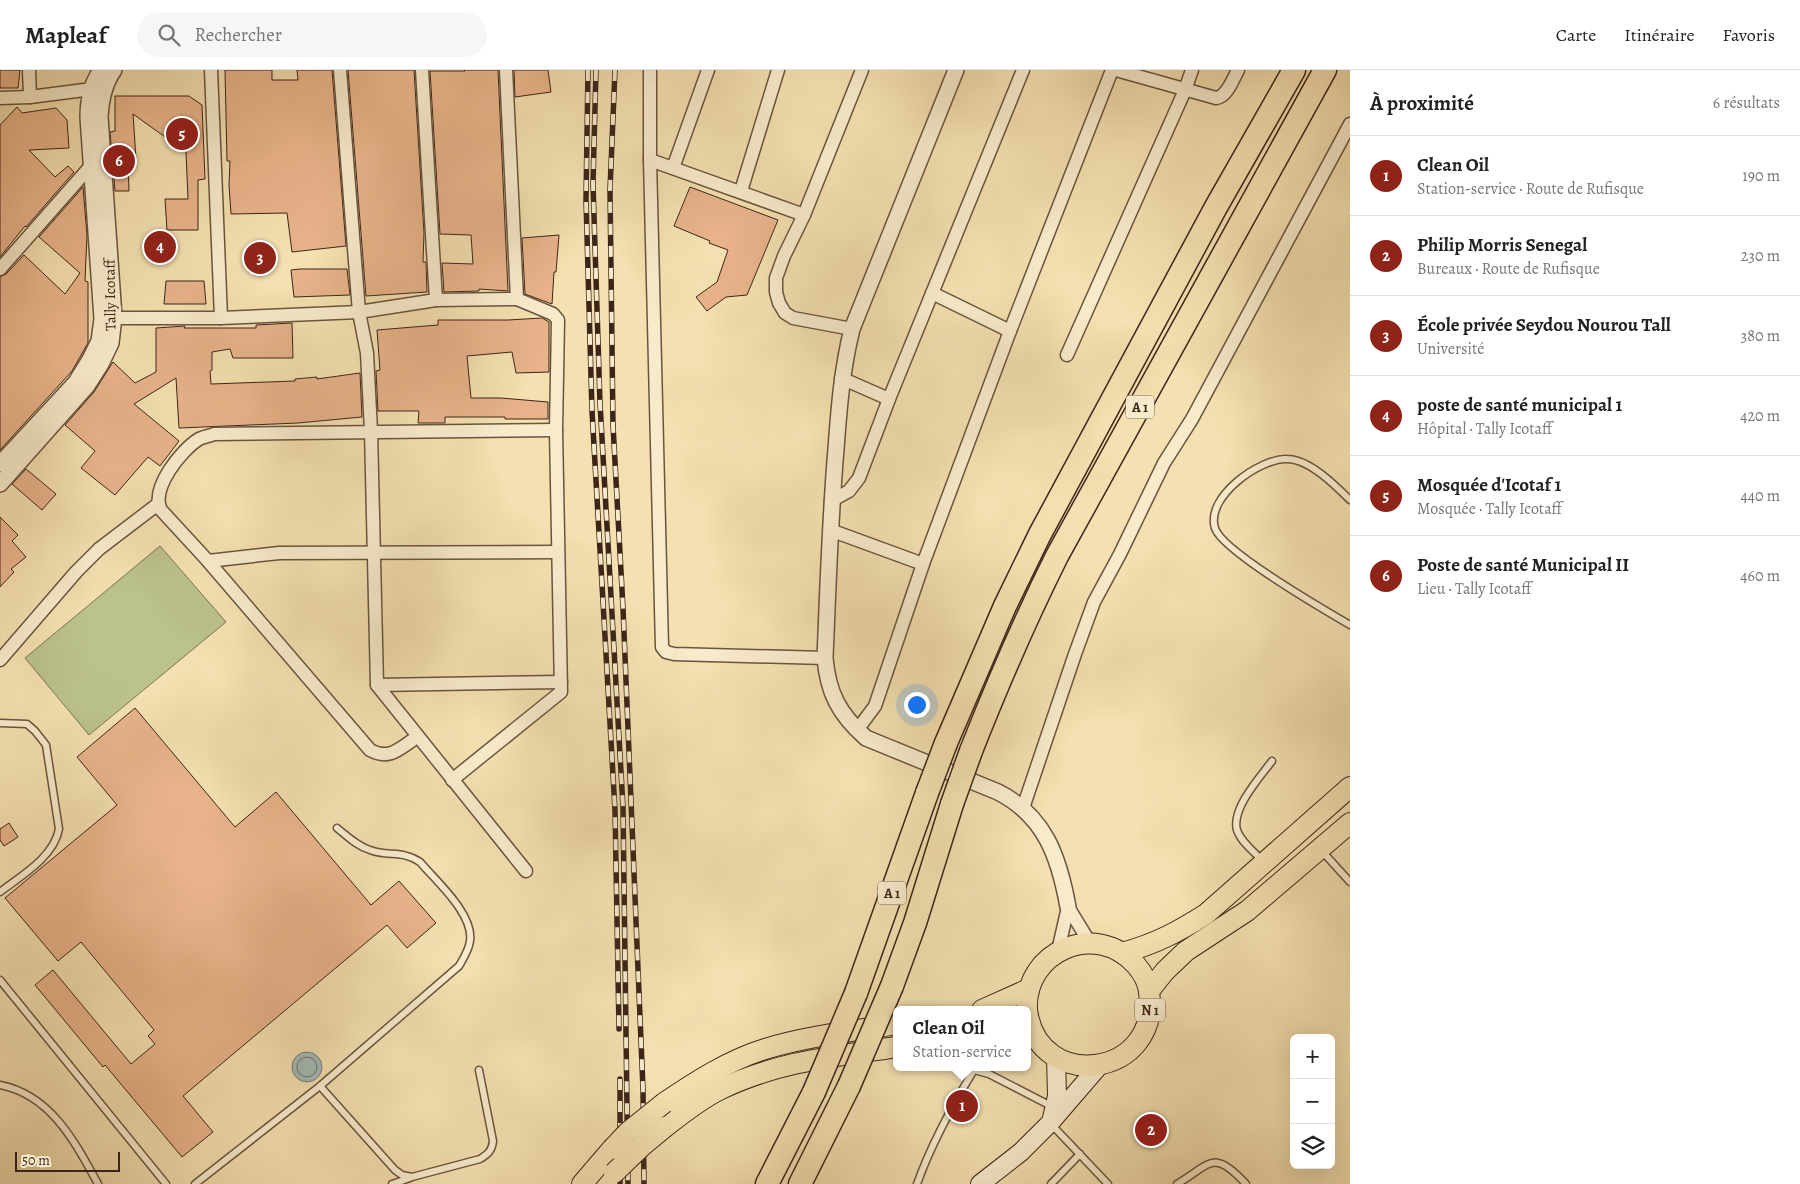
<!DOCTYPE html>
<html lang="fr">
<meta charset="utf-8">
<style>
:root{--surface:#fff;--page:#f6f6f6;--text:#222;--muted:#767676;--line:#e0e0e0;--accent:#8f2418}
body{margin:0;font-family:Alegreya,serif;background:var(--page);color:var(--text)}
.controls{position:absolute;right:15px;bottom:15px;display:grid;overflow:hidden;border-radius:8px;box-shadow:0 5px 20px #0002}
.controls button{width:45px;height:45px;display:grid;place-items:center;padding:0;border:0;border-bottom:1px solid var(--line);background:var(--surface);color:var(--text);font:25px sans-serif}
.scale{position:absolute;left:15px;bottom:12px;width:105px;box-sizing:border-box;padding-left:5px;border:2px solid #3c2518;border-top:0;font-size:14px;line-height:18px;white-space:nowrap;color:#3c2518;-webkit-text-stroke:4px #f8ebcc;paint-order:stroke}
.you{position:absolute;left:916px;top:634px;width:18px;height:18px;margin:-12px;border:4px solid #fff;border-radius:50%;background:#1a73e8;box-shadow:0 0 0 8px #1a73e833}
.badge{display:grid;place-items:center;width:32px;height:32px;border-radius:50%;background:var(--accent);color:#fff;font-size:16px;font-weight:700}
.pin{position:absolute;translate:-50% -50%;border:2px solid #fff;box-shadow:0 1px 5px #0006}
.popup{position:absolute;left:893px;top:936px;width:138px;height:65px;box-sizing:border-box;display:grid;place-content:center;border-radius:8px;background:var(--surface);filter:drop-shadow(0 1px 4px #0005);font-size:16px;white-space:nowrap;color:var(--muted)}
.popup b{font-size:19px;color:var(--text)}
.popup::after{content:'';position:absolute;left:50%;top:100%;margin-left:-10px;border:10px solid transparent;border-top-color:var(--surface)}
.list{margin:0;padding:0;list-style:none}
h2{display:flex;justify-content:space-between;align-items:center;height:65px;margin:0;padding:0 20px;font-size:21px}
h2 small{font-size:16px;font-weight:400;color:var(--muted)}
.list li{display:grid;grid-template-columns:32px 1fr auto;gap:15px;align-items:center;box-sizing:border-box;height:80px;padding:0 20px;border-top:1px solid var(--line)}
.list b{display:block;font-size:19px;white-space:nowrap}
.list p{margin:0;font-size:16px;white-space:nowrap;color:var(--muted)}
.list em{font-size:16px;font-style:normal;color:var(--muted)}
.icon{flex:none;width:28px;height:28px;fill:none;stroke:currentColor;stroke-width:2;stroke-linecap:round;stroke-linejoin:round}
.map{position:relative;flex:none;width:1350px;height:1114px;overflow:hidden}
header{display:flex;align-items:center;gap:30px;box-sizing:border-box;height:70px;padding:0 25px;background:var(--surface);border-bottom:1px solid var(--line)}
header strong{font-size:24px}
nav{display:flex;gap:28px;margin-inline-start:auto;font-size:18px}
.search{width:350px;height:45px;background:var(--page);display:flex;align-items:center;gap:12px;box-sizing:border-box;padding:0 18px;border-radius:28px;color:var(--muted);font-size:19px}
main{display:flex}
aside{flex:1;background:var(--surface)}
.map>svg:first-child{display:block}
.green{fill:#bbc28b;stroke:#7c7452}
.water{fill:#a1bab7;stroke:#797e77}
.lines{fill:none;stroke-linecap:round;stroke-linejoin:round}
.shore{stroke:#6e7068;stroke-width:1}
.building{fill:#e8b38a;stroke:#3c2518}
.service-casing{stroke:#6a543e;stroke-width:9}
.minor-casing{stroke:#6a543e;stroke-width:15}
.tertiary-casing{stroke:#6a543e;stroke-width:18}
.secondary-casing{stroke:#3c2518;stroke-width:20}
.trunk-casing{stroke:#3c2518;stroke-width:22}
.motorway-casing{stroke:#3c2518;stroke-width:25}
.service{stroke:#f8ebcc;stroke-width:6}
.minor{stroke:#f8ebcc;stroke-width:12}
.tertiary{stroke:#f8ebcc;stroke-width:15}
.secondary{stroke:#f8ebcc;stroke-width:18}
.trunk{stroke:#f4e0b0;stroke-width:20}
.motorway{stroke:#f4e0b0;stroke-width:22}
.rail-casing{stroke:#3c2518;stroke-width:5.5}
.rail{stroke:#f8ebcc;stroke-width:4;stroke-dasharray:11;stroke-linecap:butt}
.trunk-bridge-casing{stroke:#3c2518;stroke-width:22;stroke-linecap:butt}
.motorway-bridge-casing{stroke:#3c2518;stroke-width:25;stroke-linecap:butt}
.trunk-bridge{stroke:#f4e0b0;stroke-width:20}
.motorway-bridge{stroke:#f4e0b0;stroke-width:22}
.labels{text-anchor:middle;stroke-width:5;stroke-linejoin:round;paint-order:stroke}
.shield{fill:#f8ebcc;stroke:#74604e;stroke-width:1}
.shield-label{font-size:14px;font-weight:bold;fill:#3c2518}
.street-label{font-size:15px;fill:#3c2518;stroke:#f8ebcc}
</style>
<header>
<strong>Mapleaf</strong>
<div class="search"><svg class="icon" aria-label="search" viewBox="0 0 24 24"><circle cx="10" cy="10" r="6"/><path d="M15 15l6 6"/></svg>Rechercher</div>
<nav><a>Carte</a><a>Itinéraire</a><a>Favoris</a></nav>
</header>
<main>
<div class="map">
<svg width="1350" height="1114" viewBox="0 0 1350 1114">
<rect width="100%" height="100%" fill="#f4e0b0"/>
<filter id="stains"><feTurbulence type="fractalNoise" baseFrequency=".004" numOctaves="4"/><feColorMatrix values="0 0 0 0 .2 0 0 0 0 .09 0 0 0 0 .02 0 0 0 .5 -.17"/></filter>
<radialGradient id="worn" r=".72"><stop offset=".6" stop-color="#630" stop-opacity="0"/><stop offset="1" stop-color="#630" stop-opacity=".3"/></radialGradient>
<path class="green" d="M160,476L226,552L89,665L25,588Z"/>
<circle class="water" cx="307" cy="997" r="15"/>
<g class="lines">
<circle class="shore" cx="307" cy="997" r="10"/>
</g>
<g class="building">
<path d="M0,0H20L18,18H0Z"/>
<path d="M225,0H272V10H298L297,0H332L346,176L292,182L287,143L231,144L229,115L230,91H227Z"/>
<path d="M348,0H414L424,163L423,192H426L427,222L366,226Z"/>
<path d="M464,0H498L508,221L479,219V221L444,222L442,193L473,194L471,165L440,164L430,1H465Z"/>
<path d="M514,0H548L551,22L515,27Z"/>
<path d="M115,26H189L202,35L205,109L198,110V160H167L165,129H188L186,82L133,44L136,89L128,90L129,121H115L110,62L115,61Z"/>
<path d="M17,37L22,43L56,38L67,50L69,78L29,80L55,107L68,96L74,102L26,157L25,156L0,187V55Z"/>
<path d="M83,117L87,165L85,211L88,212V273L72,301L0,380V207L6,204L24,185L65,224L80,203L39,167Z"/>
<path d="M690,117L778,150L747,225L726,227L707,241L696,227L717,212L728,180L709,173L710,171L674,156Z"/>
<path d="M559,165L556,202H554L552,234L525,224L522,168Z"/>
<path d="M300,199H347L350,225L294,227L291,200Z"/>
<path d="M166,211H204L206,234H164Z"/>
<path d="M542,248L549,252V302L516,303L512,282L467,286L471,328H501L548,332V349H505V347H445V353H418L419,341H378L376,301L380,300L377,260L438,255V250H508Z"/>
<path d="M292,253L293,288H233L230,279L212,282V300L210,301L211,314L295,311V309L317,307V309L360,303L362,347L298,353L179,358L176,308L134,334L179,371L160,396L148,387L115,425L81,398L95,381L65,355L94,322L113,292L135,313L156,302V258L185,256L184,258H256V255Z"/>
<path d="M26,399L56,424L42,440L12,414Z"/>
<path d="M0,447L18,465L12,471L26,487L11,499L14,502L0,517Z"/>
<path d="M135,638L235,757L276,722L371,835L399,811L436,853L407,878L387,855L183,1026L213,1062L182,1087L105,995L103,997L35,915L53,900L131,994L155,974L148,966L154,960L81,872L58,891L5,828L117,735L77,687Z"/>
<path d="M9,753L18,767L4,776L0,770V759Z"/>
</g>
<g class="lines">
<g class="service-casing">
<g id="service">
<path d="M1350,430C1335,415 1309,389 1287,389C1260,388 1205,427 1215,458C1221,480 1326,541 1350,555"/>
<path d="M0,653L27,654L35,661L46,675L59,759C54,787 21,806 0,822"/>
<path d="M1321,780L1350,812"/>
<path d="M1262,790C1254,782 1241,772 1237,760C1231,739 1260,707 1272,691"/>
<path d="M0,910L166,1114"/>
<path d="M973,998L974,1000L989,1004L1053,1037"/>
<path d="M0,1015C51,1025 75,1072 98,1114"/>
<path d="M320,1016L395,1100L402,1105L412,1107L480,1089C488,1084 492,1081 493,1071L479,1000"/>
<path d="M1051,1054L1108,1114"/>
<path d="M195,1114L320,1016L459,896C463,889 469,880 470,871C474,844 436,811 420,792C403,780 388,787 370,780C357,776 347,766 337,758"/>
<path d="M392,1114L410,1108"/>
<path d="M917,1114C931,1075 952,1036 974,1000"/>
<path d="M1051,1114L1080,1084"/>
<path d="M1177,1114C1211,1094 1213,1078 1246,1114"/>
</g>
</g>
<g class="minor-casing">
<g id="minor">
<path d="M29,0L30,27"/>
<path d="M211,0L221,248"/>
<path d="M340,0L359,242L367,283L371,361L377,615L526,801"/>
<path d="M422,0L436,230"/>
<path d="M506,0L517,229"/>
<path d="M650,0V90L662,577L666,582L674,584L825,588"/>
<path d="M1116,0L1216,28C1227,27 1233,9 1238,0"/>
<path d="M0,28L30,27L92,19L99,20"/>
<path d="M650,90L804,145"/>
<path d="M673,98L708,0"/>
<path d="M741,121L778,0"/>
<path d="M0,199L96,90"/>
<path d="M932,223L1010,261"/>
<path d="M105,248H221L359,242L436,230L517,229L553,244L558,250L556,360L561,622L452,710"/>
<path d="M852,259L793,248L785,243L779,233L776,222V208L784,186L804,145L862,0"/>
<path d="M1067,285L1185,20L1192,0"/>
<path d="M841,308L889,329"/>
<path d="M831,431L849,421L859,408L889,329L1023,0"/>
<path d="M830,460L923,494"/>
<path d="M208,491L279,483L558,482"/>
<path d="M0,590L76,502L99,479L158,434"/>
<path d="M377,615L561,612"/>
<path d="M857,660L875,636L923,494L1010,261L1112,0"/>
<path d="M417,667C400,678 390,691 370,680L208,491L161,440C150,419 181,380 199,369C203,367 209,366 214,364L556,360"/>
<path d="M1023,738L1075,584L1094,532L1120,484L1164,393L1192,349L1350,54"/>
<path d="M1068,837L1090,873"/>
<path d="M1058,881L1068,837"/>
</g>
</g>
<g class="tertiary-casing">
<g id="tertiary">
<path d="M956,0L852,259C842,299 839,338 836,379C830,449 828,518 825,588C828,623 839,644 866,668L998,722C1045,746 1059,787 1068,837"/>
<path d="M0,394L76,312L89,291L99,271L102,249L88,47C88,31 91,14 101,0"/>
<path d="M0,414L87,316L101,294L111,273L114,247L100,47C101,30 104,14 114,0"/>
</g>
</g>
<g class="secondary-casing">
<g id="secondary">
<path d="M1052,1048L1057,1026L1056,987"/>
<path d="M980,1114L1021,1082L1050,1053L1099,996"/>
</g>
</g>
<g class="trunk-casing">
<g id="trunk">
<path d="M1122,883C1155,874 1178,862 1206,844L1350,717"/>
<path d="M1149,921L1165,901L1186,881L1247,841L1350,753"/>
<path d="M982,940L1029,919"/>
<path d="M1027,940C1024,881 1096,850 1136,895C1142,902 1148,912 1149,922C1162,1007 1038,1025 1027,940"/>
<path d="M664,1033C695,1012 729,990 765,979C808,966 853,961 897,954"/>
<path d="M665,1057C682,1044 699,1030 719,1020C775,992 836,986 897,977"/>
<path d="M582,1114L612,1079"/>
</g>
</g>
<g class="motorway-casing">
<g id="motorway">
<path d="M946,673L1005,536L1040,464L1216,137L1294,0"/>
<path d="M971,681C997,615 1025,550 1057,486L1325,0"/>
<path d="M892,916L915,853L952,734"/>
<path d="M856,923L927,723"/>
<path d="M767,1114L814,1022"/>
<path d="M800,1114L849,1016"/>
</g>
</g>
<use href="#service" class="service"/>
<use href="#minor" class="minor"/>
<use href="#tertiary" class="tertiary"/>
<use href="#secondary" class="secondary"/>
<use href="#trunk" class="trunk"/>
<use href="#motorway" class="motorway"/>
<g class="rail-casing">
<g id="rail">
<path d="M588,0L586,130L592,341L615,740L619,959"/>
<path d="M596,0L593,114L600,333L623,737L628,1114"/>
<path d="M615,0L610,120L613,355L623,538L643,1019L644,1114"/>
<path d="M620,1009V1114"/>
</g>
</g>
<use href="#rail" class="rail"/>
<g class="trunk-bridge-casing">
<g id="trunk-bridge">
<path d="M612,1079L628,1062L664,1033"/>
<path d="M614,1103L642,1076L665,1057"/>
</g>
</g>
<g class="motorway-bridge-casing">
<g id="motorway-bridge">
<path d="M927,723L946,673"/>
<path d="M952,734L971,681"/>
<path d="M849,1016L892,916"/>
<path d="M814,1022L856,923"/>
</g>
</g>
<use href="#trunk-bridge" class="trunk-bridge"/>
<use href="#motorway-bridge" class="motorway-bridge"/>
</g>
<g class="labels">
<g class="shield">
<rect x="1126" y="325.5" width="28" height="23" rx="4"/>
<rect x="878" y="811.5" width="28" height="23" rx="4"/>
<rect x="1135" y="928.5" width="30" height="23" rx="4"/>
</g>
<g class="shield-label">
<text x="1140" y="342">A 1</text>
<text x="892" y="828">A 1</text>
<text x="1150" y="945">N 1</text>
</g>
<g class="street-label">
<text transform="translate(110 225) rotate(-91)" y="5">Tally Icotaff</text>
</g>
</g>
<rect width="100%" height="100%" filter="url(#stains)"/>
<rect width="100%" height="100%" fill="url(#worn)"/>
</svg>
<div class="controls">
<button>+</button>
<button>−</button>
<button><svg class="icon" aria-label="layers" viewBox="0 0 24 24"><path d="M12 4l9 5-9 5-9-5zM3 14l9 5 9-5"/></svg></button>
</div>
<div class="scale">50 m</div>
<div class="you"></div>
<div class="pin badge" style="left:962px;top:1036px">1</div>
<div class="popup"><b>Clean Oil</b>Station-service</div>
<div class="pin badge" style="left:1151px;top:1060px">2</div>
<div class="pin badge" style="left:260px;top:188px">3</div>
<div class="pin badge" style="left:160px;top:177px">4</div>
<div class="pin badge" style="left:182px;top:64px">5</div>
<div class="pin badge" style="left:119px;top:91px">6</div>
</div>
<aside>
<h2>À proximité<small>6 résultats</small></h2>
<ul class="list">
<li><span class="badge">1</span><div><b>Clean Oil</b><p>Station-service · Route de Rufisque</p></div><em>190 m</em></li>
<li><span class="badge">2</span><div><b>Philip Morris Senegal</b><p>Bureaux · Route de Rufisque</p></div><em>230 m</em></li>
<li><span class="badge">3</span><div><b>École privée Seydou Nourou Tall</b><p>Université</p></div><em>380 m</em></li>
<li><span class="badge">4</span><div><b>poste de santé municipal 1</b><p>Hôpital · Tally Icotaff</p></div><em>420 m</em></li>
<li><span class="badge">5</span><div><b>Mosquée d'Icotaf 1</b><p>Mosquée · Tally Icotaff</p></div><em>440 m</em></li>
<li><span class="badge">6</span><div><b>Poste de santé Municipal II</b><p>Lieu · Tally Icotaff</p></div><em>460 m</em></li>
</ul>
</aside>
</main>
